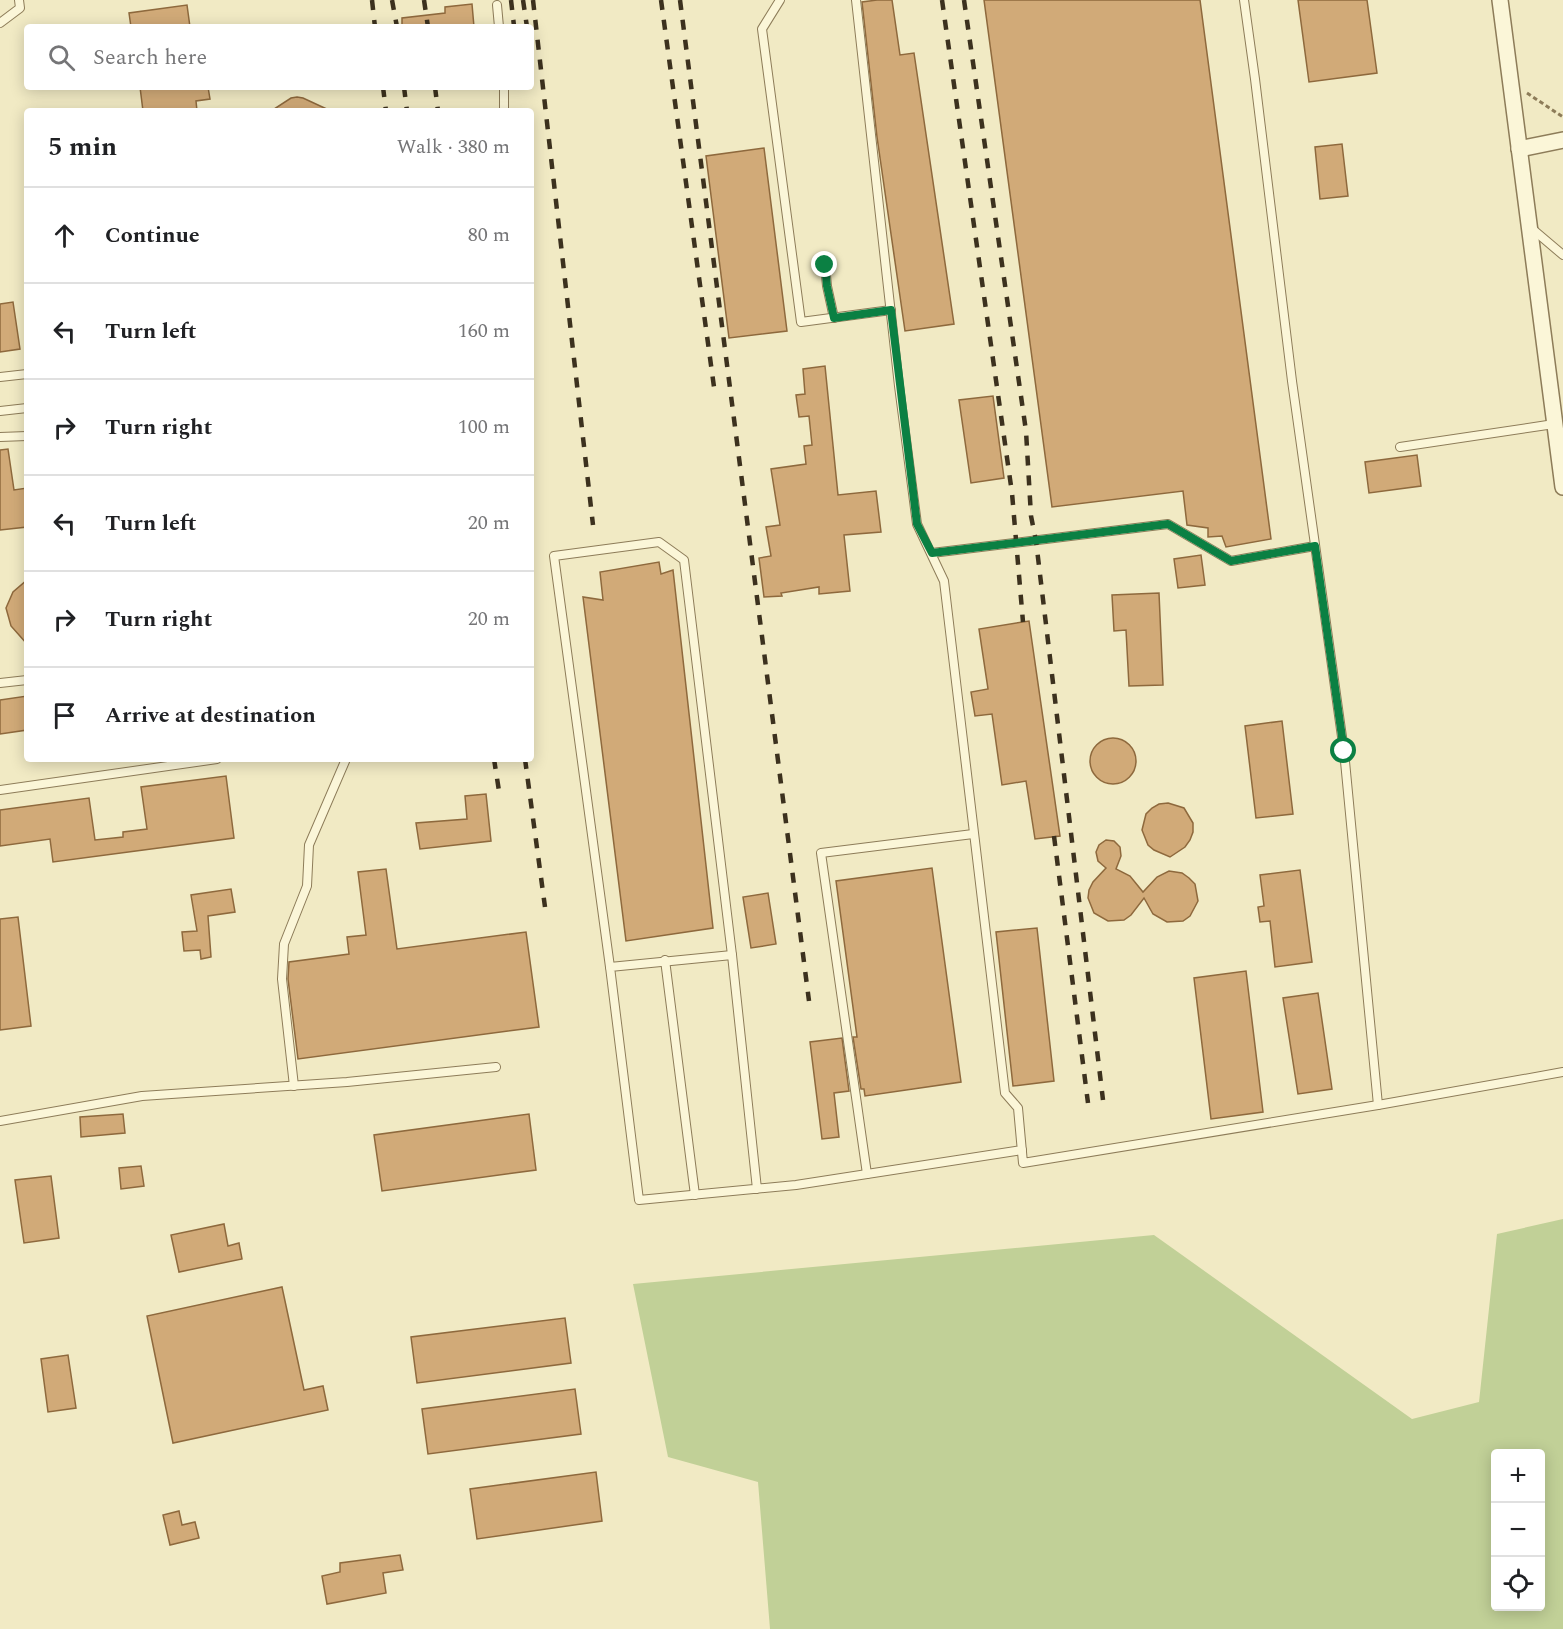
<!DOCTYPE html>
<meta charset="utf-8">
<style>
:root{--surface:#fff;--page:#f2f2f2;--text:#202124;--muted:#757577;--line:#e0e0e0}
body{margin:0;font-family:Spectral,serif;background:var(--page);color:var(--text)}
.controls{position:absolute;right:18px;bottom:18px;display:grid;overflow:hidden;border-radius:6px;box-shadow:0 3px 15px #0003}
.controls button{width:54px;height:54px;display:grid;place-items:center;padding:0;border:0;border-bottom:2px solid var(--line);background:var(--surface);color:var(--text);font:30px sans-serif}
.stop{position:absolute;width:18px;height:18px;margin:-14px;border:4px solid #0b8043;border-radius:50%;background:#fff}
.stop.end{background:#0b8043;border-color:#fff;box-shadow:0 2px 6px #0008}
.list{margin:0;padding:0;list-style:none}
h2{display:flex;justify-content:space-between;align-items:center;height:78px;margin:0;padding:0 24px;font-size:26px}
h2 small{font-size:20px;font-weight:400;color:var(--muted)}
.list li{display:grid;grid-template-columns:39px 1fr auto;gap:18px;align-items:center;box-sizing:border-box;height:96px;padding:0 24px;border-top:2px solid var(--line)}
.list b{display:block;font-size:22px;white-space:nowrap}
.list em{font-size:20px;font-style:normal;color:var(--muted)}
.icon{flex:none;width:33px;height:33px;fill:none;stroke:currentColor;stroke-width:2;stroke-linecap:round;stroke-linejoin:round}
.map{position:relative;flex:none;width:1563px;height:1629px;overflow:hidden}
.search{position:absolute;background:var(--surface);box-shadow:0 3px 15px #0003;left:24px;top:24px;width:510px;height:66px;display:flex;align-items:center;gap:15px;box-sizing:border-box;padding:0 21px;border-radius:6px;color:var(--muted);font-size:22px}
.panel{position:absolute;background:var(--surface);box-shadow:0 3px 15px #0003;left:24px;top:108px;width:510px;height:654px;border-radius:6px}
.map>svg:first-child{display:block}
.green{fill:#c1d097;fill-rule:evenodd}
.building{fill:#d1aa78;stroke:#8e693d;stroke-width:1.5}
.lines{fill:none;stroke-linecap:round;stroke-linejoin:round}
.lane-casing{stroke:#8d7c59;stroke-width:10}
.street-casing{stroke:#8d7c59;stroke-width:18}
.path{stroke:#8d7c59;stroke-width:3;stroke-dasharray:4.5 3;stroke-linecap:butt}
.lane{stroke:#fbf6d8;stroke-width:8}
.street{stroke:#fbf6d8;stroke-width:15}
.rail{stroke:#3c311e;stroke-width:4.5;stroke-dasharray:10 10;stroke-linecap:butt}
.route{stroke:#0b8043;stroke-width:8}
</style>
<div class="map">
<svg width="1563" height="1629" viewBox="0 0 1563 1629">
<rect width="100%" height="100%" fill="#f1eac4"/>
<path class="green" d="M1563,1219V1629H770L758,1482L668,1457L633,1284L1154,1235L1412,1419L1479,1402L1497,1234ZM1496,1454H1540V1606H1496Z"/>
<g class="building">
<path d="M877,0H892L900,55L914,53L954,324L905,331L877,137L862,2Z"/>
<path d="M984,0H1200L1271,539L1226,547L1222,536L1208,537V528L1187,525L1183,491L1052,507Z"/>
<path d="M1298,0H1367L1377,73L1309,82Z"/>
<path d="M472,4L474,27H402V18L445,13V7Z"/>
<path d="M187,5L190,27H131L129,13Z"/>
<path d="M140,87H208L210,99L196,101L197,111H143Z"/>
<path d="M297,97L303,98L331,111H271L291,98Z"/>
<path d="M1342,144L1348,196L1320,199L1315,147Z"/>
<path d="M764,148L787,331L729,338L706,156Z"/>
<path d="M13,302L20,349L0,352V304Z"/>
<path d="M825,366L838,495L876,491L881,532L844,535L850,591L819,594V587L781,593L782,596L764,597L759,558L771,556L766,527L780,525L771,469L806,464L804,446L812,445L809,416L799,417L796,395L805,394L803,369Z"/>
<path d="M993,396L1004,478L971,483L959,400Z"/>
<path d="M8,449L14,490L27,488V527L0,530V450Z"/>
<path d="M1417,455L1421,486L1369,493L1365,462Z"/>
<path d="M1201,555L1205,585L1178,588L1174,559Z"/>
<path d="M659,562L661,574L673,570L713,928L626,941L583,597L603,600L600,572Z"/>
<path d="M27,580V644L11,626L6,608L13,592Z"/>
<path d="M1159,593L1163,685L1129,686L1126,630L1114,631L1112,595Z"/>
<path d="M1029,621L1060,836L1035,839L1026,781L1002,785L992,714L975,716L971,692L988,689L979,629Z"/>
<path d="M27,696V730L0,734V700Z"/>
<path d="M1282,721L1293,814L1256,818L1245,726Z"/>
<circle cx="1113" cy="761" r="23"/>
<path d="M226,776L234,838L53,862L50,839L0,846V810L89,798L95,840L123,837V832L147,829L141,787Z"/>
<path d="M486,794L491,841L420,849L416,823L467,819L465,796Z"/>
<path d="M1168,803L1184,808L1193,823V832L1190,840L1185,847L1170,857L1154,850L1148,845L1142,830L1146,814L1152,808L1159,804Z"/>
<path d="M1106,840L1114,841L1120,847L1121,856L1116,869L1130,876L1143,892L1157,877L1169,871L1182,873L1189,878L1195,884L1198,901L1190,916L1183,921L1167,922L1153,914L1144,898L1131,915L1124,920L1108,921L1094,913L1088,898L1089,890L1093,882L1106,868L1098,861L1096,852L1099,845Z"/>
<path d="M932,868L961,1082L865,1096L864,1089H861L853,1037H857L836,881Z"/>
<path d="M386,869L397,949L526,932L539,1027L298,1059L288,979L289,962L349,954L347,937L366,935L358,872Z"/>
<path d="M1300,870L1312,962L1275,967L1270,921L1260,922L1258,907L1264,906L1260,875Z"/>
<path d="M231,889L235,912L208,916L211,957L201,959L200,950L184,951L182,932L197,931L191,895Z"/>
<path d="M768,893L776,944L751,948L743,897Z"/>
<path d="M18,917L31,1026L0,1030V919Z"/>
<path d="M1037,928L1054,1081L1013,1086L996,932Z"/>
<path d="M1246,971L1263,1112L1211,1119L1194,978Z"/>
<path d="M1318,993L1332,1089L1298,1094L1283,998Z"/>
<path d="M842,1038L849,1091L834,1093L839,1137L822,1139L810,1042Z"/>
<path d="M123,1114L125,1133L81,1137L80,1117Z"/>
<path d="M529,1114L536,1170L382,1191L374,1135Z"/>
<path d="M141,1166L144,1186L121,1189L119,1168Z"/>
<path d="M51,1176L59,1238L24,1243L15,1180Z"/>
<path d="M224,1224L228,1246L239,1243L242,1259L179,1272L171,1235Z"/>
<path d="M282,1287L304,1390L323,1386L328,1410L173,1443L147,1316Z"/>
<path d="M565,1318L571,1363L417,1383L411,1337Z"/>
<path d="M68,1355L76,1408L48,1412L41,1359Z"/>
<path d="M575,1389L581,1434L428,1454L422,1409Z"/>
<path d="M596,1472L602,1521L477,1539L470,1489Z"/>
<path d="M179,1511L182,1525L195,1522L199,1538L170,1545L163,1515Z"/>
<path d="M400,1555L403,1570L383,1573L386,1593L327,1604L322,1576L340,1572V1563Z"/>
</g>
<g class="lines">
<g class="lane-casing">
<g id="lane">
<path d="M780,0L762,29L801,322L891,310"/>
<path d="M856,0L899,386L917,524L944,581L1005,1093L1018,1108L1023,1163L1378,1105L1563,1072"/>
<path d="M1244,0L1255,79L1292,381L1344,751L1378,1105"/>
<path d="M497,5L499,27"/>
<path d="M0,23L20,8L19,0"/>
<path d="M504,87V111"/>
<path d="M1530,227L1563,255"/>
<path d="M825,265L827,286L834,318"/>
<path d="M0,377L27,374"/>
<path d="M0,411L27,408"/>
<path d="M0,437L27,436"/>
<path d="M1400,447L1554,424"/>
<path d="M932,553L1168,524L1231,561L1315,546"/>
<path d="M0,683L27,680"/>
<path d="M0,790L217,759"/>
<path d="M665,960L695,1195"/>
<path d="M610,967L554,556L659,542L684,560L732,955"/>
<path d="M294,1086L282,979L284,944L307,886L309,845L346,759"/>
<path d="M0,1121L142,1096L347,1082L496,1067"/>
<path d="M867,1174L821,853L973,834"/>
<path d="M757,1189L732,955L610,967L639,1200L796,1185L1022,1150"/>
</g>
</g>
<g class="street-casing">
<g id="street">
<path d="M1500,0L1563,487"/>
<path d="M1519,149L1563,140"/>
</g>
</g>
<path class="path" d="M1527,93L1563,117"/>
<use href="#lane" class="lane"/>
<use href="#street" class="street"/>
<g class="rail">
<path d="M372,0L375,27"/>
<path d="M392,0L397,27"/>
<path d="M424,0L428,27"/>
<path d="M511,0L514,26"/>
<path d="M523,0L527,27"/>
<path d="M533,0L593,525"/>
<path d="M661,0L714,387"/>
<path d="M680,0L809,1001"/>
<path d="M942,0L1012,493L1023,622"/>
<path d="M964,0L1026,431L1031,516L1036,541L1103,1100"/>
<path d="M383,87L386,111"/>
<path d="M404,87L407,111"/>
<path d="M435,87L438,111"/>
<path d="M494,759L499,791"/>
<path d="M525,759L545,907"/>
<path d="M1054,836L1088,1103"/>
</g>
</g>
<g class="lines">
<path class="route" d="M825,265L827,286L834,318L891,310L917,524L932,553L1168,524L1231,561L1315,546L1344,751"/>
</g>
</svg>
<div class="controls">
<button>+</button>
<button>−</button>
<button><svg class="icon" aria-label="locate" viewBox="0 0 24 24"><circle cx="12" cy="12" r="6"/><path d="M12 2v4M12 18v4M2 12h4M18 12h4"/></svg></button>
</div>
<div class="stop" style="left:1344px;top:751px"></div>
<div class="stop end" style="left:825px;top:265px"></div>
<div class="search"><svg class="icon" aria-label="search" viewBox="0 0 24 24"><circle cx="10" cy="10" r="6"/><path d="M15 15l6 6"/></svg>Search here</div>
<section class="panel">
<h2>5 min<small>Walk · 380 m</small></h2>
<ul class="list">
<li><svg class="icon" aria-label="ahead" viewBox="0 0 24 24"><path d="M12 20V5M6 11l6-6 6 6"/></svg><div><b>Continue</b></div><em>80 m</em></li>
<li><svg class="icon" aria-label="left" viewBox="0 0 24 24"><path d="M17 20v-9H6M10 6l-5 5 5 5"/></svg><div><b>Turn left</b></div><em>160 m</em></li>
<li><svg class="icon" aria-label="right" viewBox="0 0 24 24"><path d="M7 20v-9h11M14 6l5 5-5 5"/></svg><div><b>Turn right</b></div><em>100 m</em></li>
<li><svg class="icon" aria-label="left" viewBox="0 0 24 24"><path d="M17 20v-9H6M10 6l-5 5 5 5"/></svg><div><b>Turn left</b></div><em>20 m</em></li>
<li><svg class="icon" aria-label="right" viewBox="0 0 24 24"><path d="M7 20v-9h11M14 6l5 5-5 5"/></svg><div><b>Turn right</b></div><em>20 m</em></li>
<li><svg class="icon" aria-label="arrive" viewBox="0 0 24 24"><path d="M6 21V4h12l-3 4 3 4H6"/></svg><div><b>Arrive at destination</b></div></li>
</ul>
</section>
</div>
